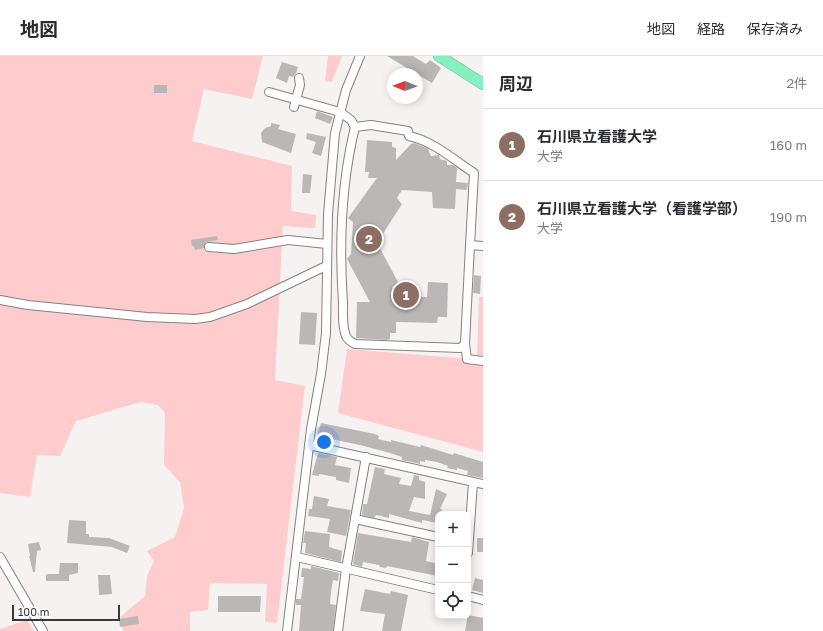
<!DOCTYPE html>
<html lang="ja">
<meta charset="utf-8">
<style>
:root{--surface:#fff;--page:#f2f2f3;--text:#2b2b33;--muted:#7c7c81;--line:#e1e1e2;--accent:#32936c}
body{margin:0;font-family:"Golos Text","Noto Sans JP",sans-serif;background:var(--page);color:var(--text)}
.controls{position:absolute;right:12px;bottom:12px;display:grid;overflow:hidden;border-radius:8px;box-shadow:0 2px 10px #0003}
.controls button{width:36px;height:36px;display:grid;place-items:center;padding:0;border:0;border-bottom:1px solid var(--line);background:var(--surface);color:var(--text);font:20px sans-serif}
.compass{position:absolute;left:387px;top:12px;width:36px;height:36px;border-radius:50%;background:var(--surface);box-shadow:0 2px 10px #0003;rotate:271deg}
.scale{position:absolute;left:12px;bottom:10px;width:108px;box-sizing:border-box;padding-left:4px;border:2px solid #3a3838;border-top:0;font-size:11px;line-height:14px;white-space:nowrap;color:#3a3838;-webkit-text-stroke:3px #fff;paint-order:stroke}
.you{position:absolute;left:324px;top:386px;width:14px;height:14px;margin:-10px;border:3px solid #fff;border-radius:50%;background:#1a73e8;box-shadow:0 0 0 6px #1a73e833}
.badge{display:grid;place-items:center;width:26px;height:26px;border-radius:50%;background:var(--accent);color:#fff;font-size:13px;font-weight:700}
.pin{position:absolute;translate:-50% -50%;border:2px solid #fff;box-shadow:0 1px 4px #0006}
.list{margin:0;padding:0;list-style:none}
h2{display:flex;justify-content:space-between;align-items:center;height:52px;margin:0;padding:0 16px;font-size:17px}
h2 small{font-size:13px;font-weight:400;color:var(--muted)}
.list li{display:grid;grid-template-columns:26px 1fr auto;gap:12px;align-items:center;box-sizing:border-box;height:72px;padding:0 16px;border-top:1px solid var(--line)}
.list b{display:block;font-size:15px;white-space:nowrap}
.list p{margin:0;font-size:13px;white-space:nowrap;color:var(--muted)}
.list em{font-size:13px;font-style:normal;color:var(--muted)}
.icon{flex:none;width:22px;height:22px;fill:none;stroke:currentColor;stroke-width:2;stroke-linecap:round;stroke-linejoin:round}
.map{position:relative;flex:none;width:483px;height:575px;overflow:hidden}
header{display:flex;align-items:center;gap:24px;box-sizing:border-box;height:56px;padding:0 20px;background:var(--surface);border-bottom:1px solid var(--line)}
header strong{font-size:19px}
nav{display:flex;gap:22px;margin-inline-start:auto;font-size:14px}
main{display:flex}
aside{flex:1;background:var(--surface)}
.map>svg:first-child{display:block}
.green{fill:#ffcccd}
.building{fill:#bcb7b7}
.lines{fill:none;stroke-linecap:round;stroke-linejoin:round}
.minor-casing{stroke:#868181;stroke-width:10}
.highway-casing{stroke:#6bb090;stroke-width:12}
.minor{stroke:#fff;stroke-width:8}
.highway{stroke:#86f0c0;stroke-width:11}
</style>
<header>
<strong>地図</strong>
<nav><a>地図</a><a>経路</a><a>保存済み</a></nav>
</header>
<main>
<div class="map">
<svg width="483" height="575" viewBox="0 0 483 575">
<rect width="100%" height="100%" fill="#f7f2f2"/>
<g class="green">
<path d="M0,0H263L252,43L204,33L192,85L292,110L291,155L316,159L315,172L283,170L275,324L305,330L277,567L265,566L267,528L210,527L208,554L190,556V575H123L120,561L145,540L147,520L154,505L147,495L175,481L184,452L180,426L164,409L165,357L158,349L140,346L76,365L60,400L37,399L30,441L0,437Z"/>
<path d="M328,0H342L332,26L325,25Z"/>
<path d="M479,241H483V300L477,299Z"/>
<path d="M347,293L483,304V396L338,357Z"/>
<path d="M27,564L34,575H0V573Z"/>
</g>
<g class="building">
<path d="M387,0H413L426,8L430,4L441,12L432,27Z"/>
<path d="M282,6L298,11L296,17L293,21L289,20L287,27L276,22Z"/>
<rect x="154" y="29" width="13" height="8"/>
<path d="M317,55L333,61L330,68L315,62Z"/>
<path d="M271,67L280,69L278,73L296,78L291,97L262,86L261,77L265,72L271,70Z"/>
<path d="M307,77L326,81L321,100L312,97L316,86L306,83Z"/>
<path d="M367,84L392,86V91L396,92V104L411,88L414,87L424,91L428,93L431,100L439,99L440,103L447,105V109H453L457,112L456,126L468,127L467,134L456,133L455,153L433,152L432,136L402,134L397,142L402,148L377,187L397,224L398,228L392,231L399,240L427,241L428,226L448,227L447,261H438L437,267L396,266V277H390V283L387,284L356,282L357,246H370L347,203L351,198L353,166L348,162L377,122H368L369,116H365Z"/>
<path d="M303,118L312,119L310,137H302Z"/>
<path d="M217,180L218,184L206,186L204,192L195,194L194,190H192L191,184Z"/>
<path d="M474,219L481,220L480,238L473,237Z"/>
<path d="M301,256L317,257L315,289L299,288Z"/>
<path d="M321,367L375,378L379,380L378,383L391,386V384L420,391L421,389L453,399L454,397L483,406V422L467,419L468,415L457,412V414L447,412L448,410L437,406L425,404V406L420,405V408L402,404V401L390,397L360,389L327,382L326,387L315,385Z"/>
<path d="M318,397L337,401L335,409L351,412L349,427L336,424V421L319,418V420L312,419Z"/>
<path d="M375,411L385,413L384,418L401,422L399,428L411,430L414,419L419,420V424L425,426V443L414,441L409,455L430,459L436,433L447,438L440,453H442L441,458H438V467L422,464V467L389,458V462L376,459L374,462L362,459L363,448H367Z"/>
<path d="M314,440L329,443L327,450L351,454L346,480L327,476L330,463L308,460L309,453H312Z"/>
<path d="M69,464L86,465V478H89V481L109,482L130,490L127,497L112,491L67,487Z"/>
<path d="M305,475L330,478L329,491L342,495L341,506L305,497L306,487H303Z"/>
<path d="M358,477L411,486L412,481L429,486L426,505L438,508V520L387,510L386,512L380,511L379,509L363,506L362,511L353,508Z"/>
<rect x="477" y="482" width="6" height="14"/>
<path d="M39,486L41,494L37,495L35,516H33L29,500H30L28,488Z"/>
<path d="M60,507H78V517L69,519V525H46V519L48,518H59Z"/>
<path d="M311,510L339,517L338,525L333,524L331,536L330,548L336,549L333,575H299L301,549H296V543H301L304,521H301L302,512L311,513Z"/>
<path d="M98,519H110L112,538L99,539Z"/>
<path d="M475,522L483,524V537L472,534Z"/>
<path d="M365,533L390,538L391,535L408,539L401,575H382L385,558L360,555Z"/>
<path d="M218,540H261L260,556H218Z"/>
<path d="M468,559L483,562V575H465Z"/>
<path d="M138,560L139,568L120,571L119,563Z"/>
</g>
<g class="lines">
<g class="minor-casing">
<g id="minor">
<path d="M269,36L340,56L351,64L355,71L371,69L408,75L409,80C433,85 454,104 474,117L470,189"/>
<path d="M294,51L300,29L299,22"/>
<path d="M355,71C341,128 339,188 343,247C343,257 342,271 346,280C348,285 352,286 355,288L460,292L465,288L470,189L483,190"/>
<path d="M209,191L234,193L288,184L327,188"/>
<path d="M0,244L28,249L147,261L195,263L210,261L247,248L326,210"/>
<path d="M465,288L467,303L483,305"/>
<path d="M309,389L483,428"/>
<path d="M355,463L438,481"/>
<path d="M468,497L473,427"/>
<path d="M0,501L43,575"/>
<path d="M297,501L438,534"/>
<path d="M468,540L483,544"/>
<path d="M287,575L311,373L321,318L326,277L328,158L335,77L346,34L360,0"/>
<path d="M338,575L346,513L366,401"/>
</g>
</g>
<g class="highway-casing">
<path id="highway" d="M439,0L483,28"/>
</g>
<use href="#minor" class="minor"/>
<use href="#highway" class="highway"/>
</g>
</svg>
<div class="controls">
<button>+</button>
<button>−</button>
<button><svg class="icon" aria-label="locate" viewBox="0 0 24 24"><circle cx="12" cy="12" r="6"/><path d="M12 2v4M12 18v4M2 12h4M18 12h4"/></svg></button>
</div>
<svg class="compass" viewBox="-18 -18 36 36"><path d="M0-13l5 13h-10z" fill="#e53935"/><path d="M0 13l5-13h-10z" fill="#7c7c81"/></svg>
<div class="scale">100 m</div>
<div class="you"></div>
<div class="pin badge" style="left:406px;top:239px;background:#8d6e63">1</div>
<div class="pin badge" style="left:369px;top:183px;background:#8d6e63">2</div>
</div>
<aside>
<h2>周辺<small>2件</small></h2>
<ul class="list">
<li><span class="badge" style="background:#8d6e63">1</span><div><b>石川県立看護大学</b><p>大学</p></div><em>160 m</em></li>
<li><span class="badge" style="background:#8d6e63">2</span><div><b>石川県立看護大学（看護学部）</b><p>大学</p></div><em>190 m</em></li>
</ul>
</aside>
</main>
